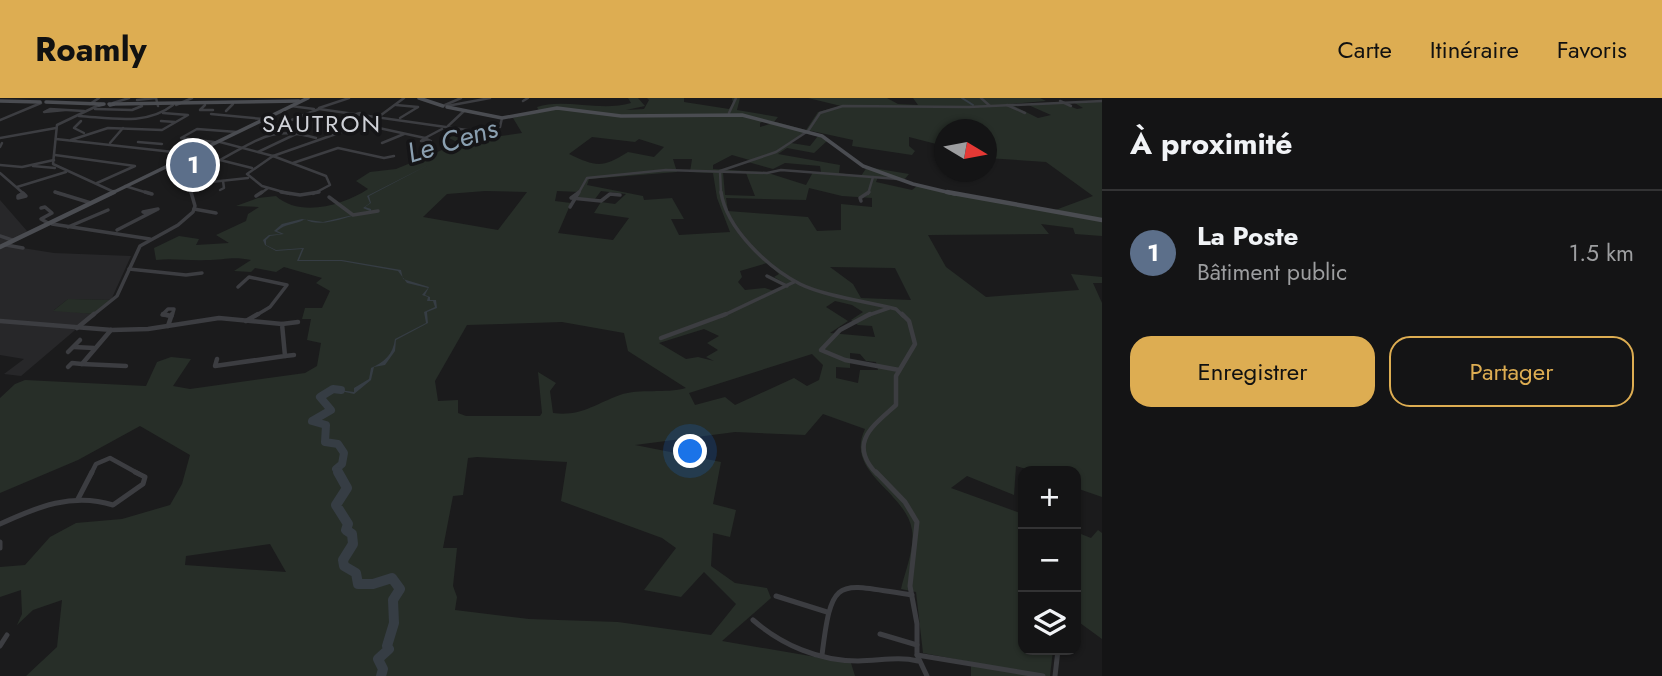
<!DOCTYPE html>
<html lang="fr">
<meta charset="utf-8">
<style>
:root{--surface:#141415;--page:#212122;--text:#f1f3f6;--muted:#9d9ea0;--line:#333334;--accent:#ddad52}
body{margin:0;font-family:Jost,sans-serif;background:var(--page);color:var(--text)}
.controls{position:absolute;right:21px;bottom:21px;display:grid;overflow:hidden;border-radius:14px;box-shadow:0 2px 5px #0004}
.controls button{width:63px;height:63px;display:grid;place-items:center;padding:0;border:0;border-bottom:2px solid var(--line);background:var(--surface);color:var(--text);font:35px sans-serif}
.compass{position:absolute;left:934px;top:21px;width:63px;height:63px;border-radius:50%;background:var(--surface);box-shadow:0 2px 5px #0004;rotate:100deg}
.you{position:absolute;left:691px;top:354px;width:24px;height:24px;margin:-18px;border:5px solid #fff;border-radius:50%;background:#1a73e8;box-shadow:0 0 0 10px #1a73e833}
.badge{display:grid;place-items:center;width:46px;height:46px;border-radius:50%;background:var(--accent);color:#fff;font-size:23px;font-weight:700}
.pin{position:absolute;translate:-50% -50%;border:4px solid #fff;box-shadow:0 2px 7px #0006}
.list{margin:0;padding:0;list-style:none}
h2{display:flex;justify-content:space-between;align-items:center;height:91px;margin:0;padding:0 28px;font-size:30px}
h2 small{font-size:23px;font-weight:400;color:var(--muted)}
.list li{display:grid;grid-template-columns:46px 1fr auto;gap:21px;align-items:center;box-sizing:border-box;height:126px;padding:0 28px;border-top:2px solid var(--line)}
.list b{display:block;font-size:26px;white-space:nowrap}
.list p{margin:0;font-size:23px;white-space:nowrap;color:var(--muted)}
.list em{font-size:23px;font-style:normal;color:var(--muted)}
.actions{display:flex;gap:14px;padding:21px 28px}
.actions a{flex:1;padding:16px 0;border:2px solid var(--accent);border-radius:21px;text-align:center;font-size:24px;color:var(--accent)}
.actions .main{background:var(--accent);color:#111}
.icon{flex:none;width:38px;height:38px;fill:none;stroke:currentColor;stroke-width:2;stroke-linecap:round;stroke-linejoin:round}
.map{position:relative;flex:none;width:1102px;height:578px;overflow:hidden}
header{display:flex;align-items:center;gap:42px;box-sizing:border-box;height:98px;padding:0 35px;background:var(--accent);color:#111}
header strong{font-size:33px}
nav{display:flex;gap:38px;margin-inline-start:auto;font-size:24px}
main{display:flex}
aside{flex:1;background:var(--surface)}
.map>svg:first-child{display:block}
.built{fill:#272729}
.green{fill:#272e28;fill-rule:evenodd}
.water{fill:#363d44}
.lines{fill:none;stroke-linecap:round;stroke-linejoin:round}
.stream{stroke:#363d44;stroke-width:2}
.river-far1{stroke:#363d44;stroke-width:8}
.river{stroke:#363d44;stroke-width:10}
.street-far3{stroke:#3c3d41;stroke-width:2.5}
.street-far2{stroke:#3c3d41;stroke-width:3.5}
.street-far1{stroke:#3c3d41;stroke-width:4.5}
.street{stroke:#3c3d41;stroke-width:5}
.secondary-far1{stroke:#4a4c51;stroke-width:3.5}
.secondary{stroke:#4a4c51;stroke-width:4.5}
.labels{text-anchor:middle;stroke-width:7;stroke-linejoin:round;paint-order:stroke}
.far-quarter-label{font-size:24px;letter-spacing:2px;fill:#cfd1d7;stroke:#151517}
.water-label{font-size:28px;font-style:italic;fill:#8a9fb0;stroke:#151517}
</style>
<header>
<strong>Roamly</strong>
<nav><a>Carte</a><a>Itinéraire</a><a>Favoris</a></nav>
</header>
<main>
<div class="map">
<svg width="1102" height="578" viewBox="0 0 1102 578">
<rect width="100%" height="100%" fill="#1b1b1c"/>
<path class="built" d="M0,102L27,133L10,148L54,155L131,158L111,202L68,201L54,212L94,216L21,278L4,276L24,261L0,257Z"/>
<g class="green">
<path d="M628,0H638L645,8L626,12L644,11L649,2L647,0H684V4L729,11L733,5L732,0H740L737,12L778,19L774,24L766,22L760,25V29L776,24L806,32L818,14L841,8L808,0H887L898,6L918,7L913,0H1040L1046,3L1010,6L1038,20L1051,17L1026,6L1059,4L1077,11L1083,10L1073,4H1102V138L1075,136L1073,130L1041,126L1049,136L928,137L946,169L986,199L1079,192L1071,176L1102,179V185H1093L1102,205V399L1076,390V373H1033L1016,368L1014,397L967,378L951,390L1023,416V493L1020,515L1023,552H1053L1050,578H971V564L923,555L916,494L901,491C905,474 915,449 912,432C906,393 844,375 865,331L823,316L805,337L735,334L635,347L721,364L713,406L736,412L730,439L713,435L711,468L735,485L767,490L771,500L722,543L851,565L855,578H26L57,549L62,502L33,512L17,527L22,516L21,492L0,499V469L25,467L50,439L76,425L122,421L170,407L182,386L190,357L140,328L78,362L0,395V300L15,286L25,282L146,288L157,264L171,259L191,261L173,288L190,291L305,275L317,268L321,245L307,242L311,221H302L305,210H322L330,193L316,185L322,180L284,169L276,174L255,170L251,174L234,173L251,162C233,158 224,162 206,162C189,163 173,160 156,162L154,150L179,138L199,141L196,147L229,145L216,137L246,123L248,116L259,109L236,108L258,100L276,98C300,120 344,107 368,91L356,83L370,74L396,71L459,45L447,39L466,37L473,42L522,35L513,20L539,13L537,9C563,0 601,14 631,5ZM807,32L853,42L852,48L912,57L915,53L909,48V39L944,48V32H986L987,60L1046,64L1093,98L1050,114L917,88L912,92L876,84L878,79L904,82L909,76L867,69L861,78L839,75L840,67L778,56L787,50L814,55L827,43L818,38L810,48L791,45ZM592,39L635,44L639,41L664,49L654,59L628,54C603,70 596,69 569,56ZM732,57L753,63L748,64L773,71L785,65L820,68L821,74H813L806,87L765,74L713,71V67ZM673,61H692L690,74L713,75L717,100L730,134L679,137L671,121H684L672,100L644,102L643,98L587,87L589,81L677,74ZM723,74L746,75L755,98L725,97ZM809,90L842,98L872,100V109L841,106V132L817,133L808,119L728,113L726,100L806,102ZM485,93L527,94L498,132L423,119L447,96ZM557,93L580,94L578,100L595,101L601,93L626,96L615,106L601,104L594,115L629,120L613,142L558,135L571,105L555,103ZM767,165L779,176L774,179L786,186L774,193L765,190L745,192L738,184L742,179L740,173ZM830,169L895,170L911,202L861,200L853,186ZM835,203L852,207L863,214L851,222L858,227L872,228L875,239L830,235L848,223L826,209ZM562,224L624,235L628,253L686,290C665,296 640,290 620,297C595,306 580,319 553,315L550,293L556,285L538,274L542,315L540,318H466L458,315V302L438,303L435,283L467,227ZM704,231L719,238L707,245L718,252L706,259L714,263L698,259L686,261L659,245ZM850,255L860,256L866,263L876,264L878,272H860L858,285L836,280V269L850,270ZM812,256L823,267L819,282L807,288L794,280L735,307L725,299L695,307L689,295ZM477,359L567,364L561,403L662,440L676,450L644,492L681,499L704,474L736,506L711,537L618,524L529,521L455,512L457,499L453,488L457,450H443L453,398L463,397L468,360ZM270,446L286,474L185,467L186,458Z"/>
<path d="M68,201L111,202L94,216L53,213Z"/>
<path d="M1098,432L1102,435V541L1076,522V434L1091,440Z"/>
</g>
<path class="water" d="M430,66L369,98L371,105L365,109L371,111V113C352,116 321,132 305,121C296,127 286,125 277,133L284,136L270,138L266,142V147L276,152L304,150L299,162H342L401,172L403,181L429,189L425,197L430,199V202H436L437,210L427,214L428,225L396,242L395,253L385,267L374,269L371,282L354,296L332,291L354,294V290L369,281L371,270C384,264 393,257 395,241L426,225L424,214L435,209L433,203H427L428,199L422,197L428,190L407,185L398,173L341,163H297L302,151L276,153L265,147L263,142L269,137L281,136L274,133L282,126L302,121L323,124L370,113L363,110L370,105L367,98Z"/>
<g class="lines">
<path class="stream" d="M962,0L973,7"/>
<path class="river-far1" d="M339,376L336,371L342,366L344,355L338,346L325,344L326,327L312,323L331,312L320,299L333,291L341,292"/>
<path class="river" d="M338,374L347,390L336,407L348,426L346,432L352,436L353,446L343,462L344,468L356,475L358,486H373L392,480L400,491L393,502L394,525L387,548L389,551L378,561L383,571L381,578"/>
<g class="street-far3">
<path d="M981,0L990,8"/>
<path d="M137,2L156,0L158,8"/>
<path d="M523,3L528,0"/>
<path d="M1060,3L1071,8"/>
<path d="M113,5L129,0"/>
<path d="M90,6L99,0"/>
<path d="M99,7L57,27L53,66L114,94"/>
<path d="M176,7L192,0"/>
<path d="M205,7L200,12H213"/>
<path d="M396,7L418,9"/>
<path d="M445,7L461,0"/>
<path d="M1007,7L1025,15"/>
<path d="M291,8L314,11"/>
<path d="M447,8L490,0"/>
<path d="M319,10L349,0"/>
<path d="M95,11L132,12L142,8"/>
<path d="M319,11L474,33"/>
<path d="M65,12L44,14L50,11L84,13"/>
<path d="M226,13L233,6"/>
<path d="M729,15L736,0"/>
<path d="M211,16L263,21"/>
<path d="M79,18C111,20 146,28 173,7"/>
<path d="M400,20L418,9"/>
<path d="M0,22L41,5"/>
<path d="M81,23L74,30L84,35"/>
<path d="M161,23L175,24"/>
<path d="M289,23L319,11"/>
<path d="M365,27L425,40"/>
<path d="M448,28L464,13"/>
<path d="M500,29L502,20"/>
<path d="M340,33L325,25L360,15"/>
<path d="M0,40L56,30"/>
<path d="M425,40L431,43H421Z"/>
<path d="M425,40L442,31"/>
<path d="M56,41L191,56"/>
<path d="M71,42L108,30L162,32L188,17L163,15"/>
<path d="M138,44L162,46"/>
<path d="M214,44L181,40L197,31L237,34"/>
<path d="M220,44L273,58"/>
<path d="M110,45L123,30"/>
<path d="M382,45L404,36"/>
<path d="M0,49L2,45"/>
<path d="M258,54L298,35"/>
<path d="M55,57L135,68L97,85"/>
<path d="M273,58L326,78L330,87L313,96"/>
<path d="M273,58L247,76L262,88L290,96"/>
<path d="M273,58L373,23L404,0"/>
<path d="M293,65L338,50L384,60L394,58"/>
<path d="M172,66L188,71L186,79L191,96"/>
<path d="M0,67L22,69L54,62"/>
<path d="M33,68L55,70"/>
<path d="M252,70L220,62C258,42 272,27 316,40"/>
<path d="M720,73L721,96"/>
<path d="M720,73L776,54L808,33L820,15L843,8L969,9L1102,3"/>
<path d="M0,75L23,95"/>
<path d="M205,81H210L211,84L205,85Z"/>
<path d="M172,82L187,83"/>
<path d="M211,84L248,80"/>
<path d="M125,88L151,96"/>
<path d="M17,89L66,74"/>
<path d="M220,92L224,90L223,83"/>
<path d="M55,94L60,96"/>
<path d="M260,96L268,90"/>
<path d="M578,96L587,80L666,72L767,75L781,72L898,81"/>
<path d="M868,96L873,79"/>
</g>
<g class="street-far2">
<path d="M55,94L91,105"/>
<path d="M145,94L152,96"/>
<path d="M281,94L300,97L319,94"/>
<path d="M721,94C726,130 768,170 800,186C824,198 869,204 896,211L903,218"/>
<path d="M23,95L26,98L18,100V98Z"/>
<path d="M578,95L571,100L601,103L610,96L620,97"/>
<path d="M256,98L262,94"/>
<path d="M329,99L353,117L378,113"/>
<path d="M861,103L860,100L869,94"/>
<path d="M570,109L579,94"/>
<path d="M41,110L45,109L52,115L41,121L48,125"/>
<path d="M194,111L216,115"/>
<path d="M52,126L150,141"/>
<path d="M68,129L108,112"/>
<path d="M117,132L158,111L143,114L148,116"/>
<path d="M0,138L12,142"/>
<path d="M6,147L23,150"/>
<path d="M129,171L186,177L202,175"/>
<path d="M767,178L787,188"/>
<path d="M238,189L249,179L287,187L270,209L255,218"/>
<path d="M92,218L117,198L140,148L178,127L193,114L195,108L191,94"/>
<path d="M170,218L162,217L168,211H174L172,218"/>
<path d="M722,218L794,184"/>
<path d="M866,218L889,210"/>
</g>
<g class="street-far1">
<path d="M163,216L171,218"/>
<path d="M870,216L840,232L821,252L845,262L899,272"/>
<path d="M0,223L112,232L148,231L219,220L282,226L285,258L215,268L217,261"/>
<path d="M246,223L258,216"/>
<path d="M282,226L298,224"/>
<path d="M168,228L172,216"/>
<path d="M77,230L94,216"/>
<path d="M111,232L82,266L126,268"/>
<path d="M661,240L726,216"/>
<path d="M74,249L94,250"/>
<path d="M68,254L80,242"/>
<path d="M285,258L294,257"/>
<path d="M68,269L72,265L82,266"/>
<path d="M91,376L96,366L110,360L139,376"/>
<path d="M877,376C847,345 873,328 896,307V278L915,246L909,223L902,216"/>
</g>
<g class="street">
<path d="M876,374L905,404L917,424L910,488L917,526V557L927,578"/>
<path d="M78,401L92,374"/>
<path d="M0,426C37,409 73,394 113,407L143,386L145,379L135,374"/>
<path d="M0,444V450"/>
<path d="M776,498L827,514"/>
<path d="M753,522C782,547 819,563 858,563C879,563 898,558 918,563"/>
<path d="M880,536L917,547"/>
<path d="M0,548L7,537"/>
<path d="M822,557C832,475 837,486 912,497"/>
<path d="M917,557L1043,578"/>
<path d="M1055,578L1058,552"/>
</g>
<g class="secondary-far1">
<path d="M419,0L443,8"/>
<path d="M0,3L40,4"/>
<path d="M46,4L100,6"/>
<path d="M101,6H104L99,7Z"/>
<path d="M109,6H114L110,7Z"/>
<path d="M113,6L299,3"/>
<path d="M447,9L502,20L557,10L621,18L742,17L822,38L863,68L913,86L955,96"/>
<path d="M110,96L308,0"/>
</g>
<g class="secondary">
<path d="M947,94L1102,122"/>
<path d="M0,149L114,94"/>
</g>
</g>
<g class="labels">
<g class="far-quarter-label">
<text x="322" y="34">SAUTRON</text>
</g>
<g class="water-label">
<text transform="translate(452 42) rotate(-17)" y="10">Le Cens</text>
</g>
</g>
</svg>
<div class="controls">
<button>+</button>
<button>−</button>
<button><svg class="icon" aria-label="layers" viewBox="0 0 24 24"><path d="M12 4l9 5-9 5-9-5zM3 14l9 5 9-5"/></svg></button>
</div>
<svg class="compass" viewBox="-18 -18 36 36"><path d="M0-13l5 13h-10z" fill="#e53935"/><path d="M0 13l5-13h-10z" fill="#9d9ea0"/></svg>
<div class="you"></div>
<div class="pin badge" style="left:193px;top:67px;background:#5c6f8a">1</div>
</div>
<aside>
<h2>À proximité<small></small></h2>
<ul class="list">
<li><span class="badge" style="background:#5c6f8a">1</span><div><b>La Poste</b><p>Bâtiment public</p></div><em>1.5 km</em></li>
</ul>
<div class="actions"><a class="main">Enregistrer</a><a>Partager</a></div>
</aside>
</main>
